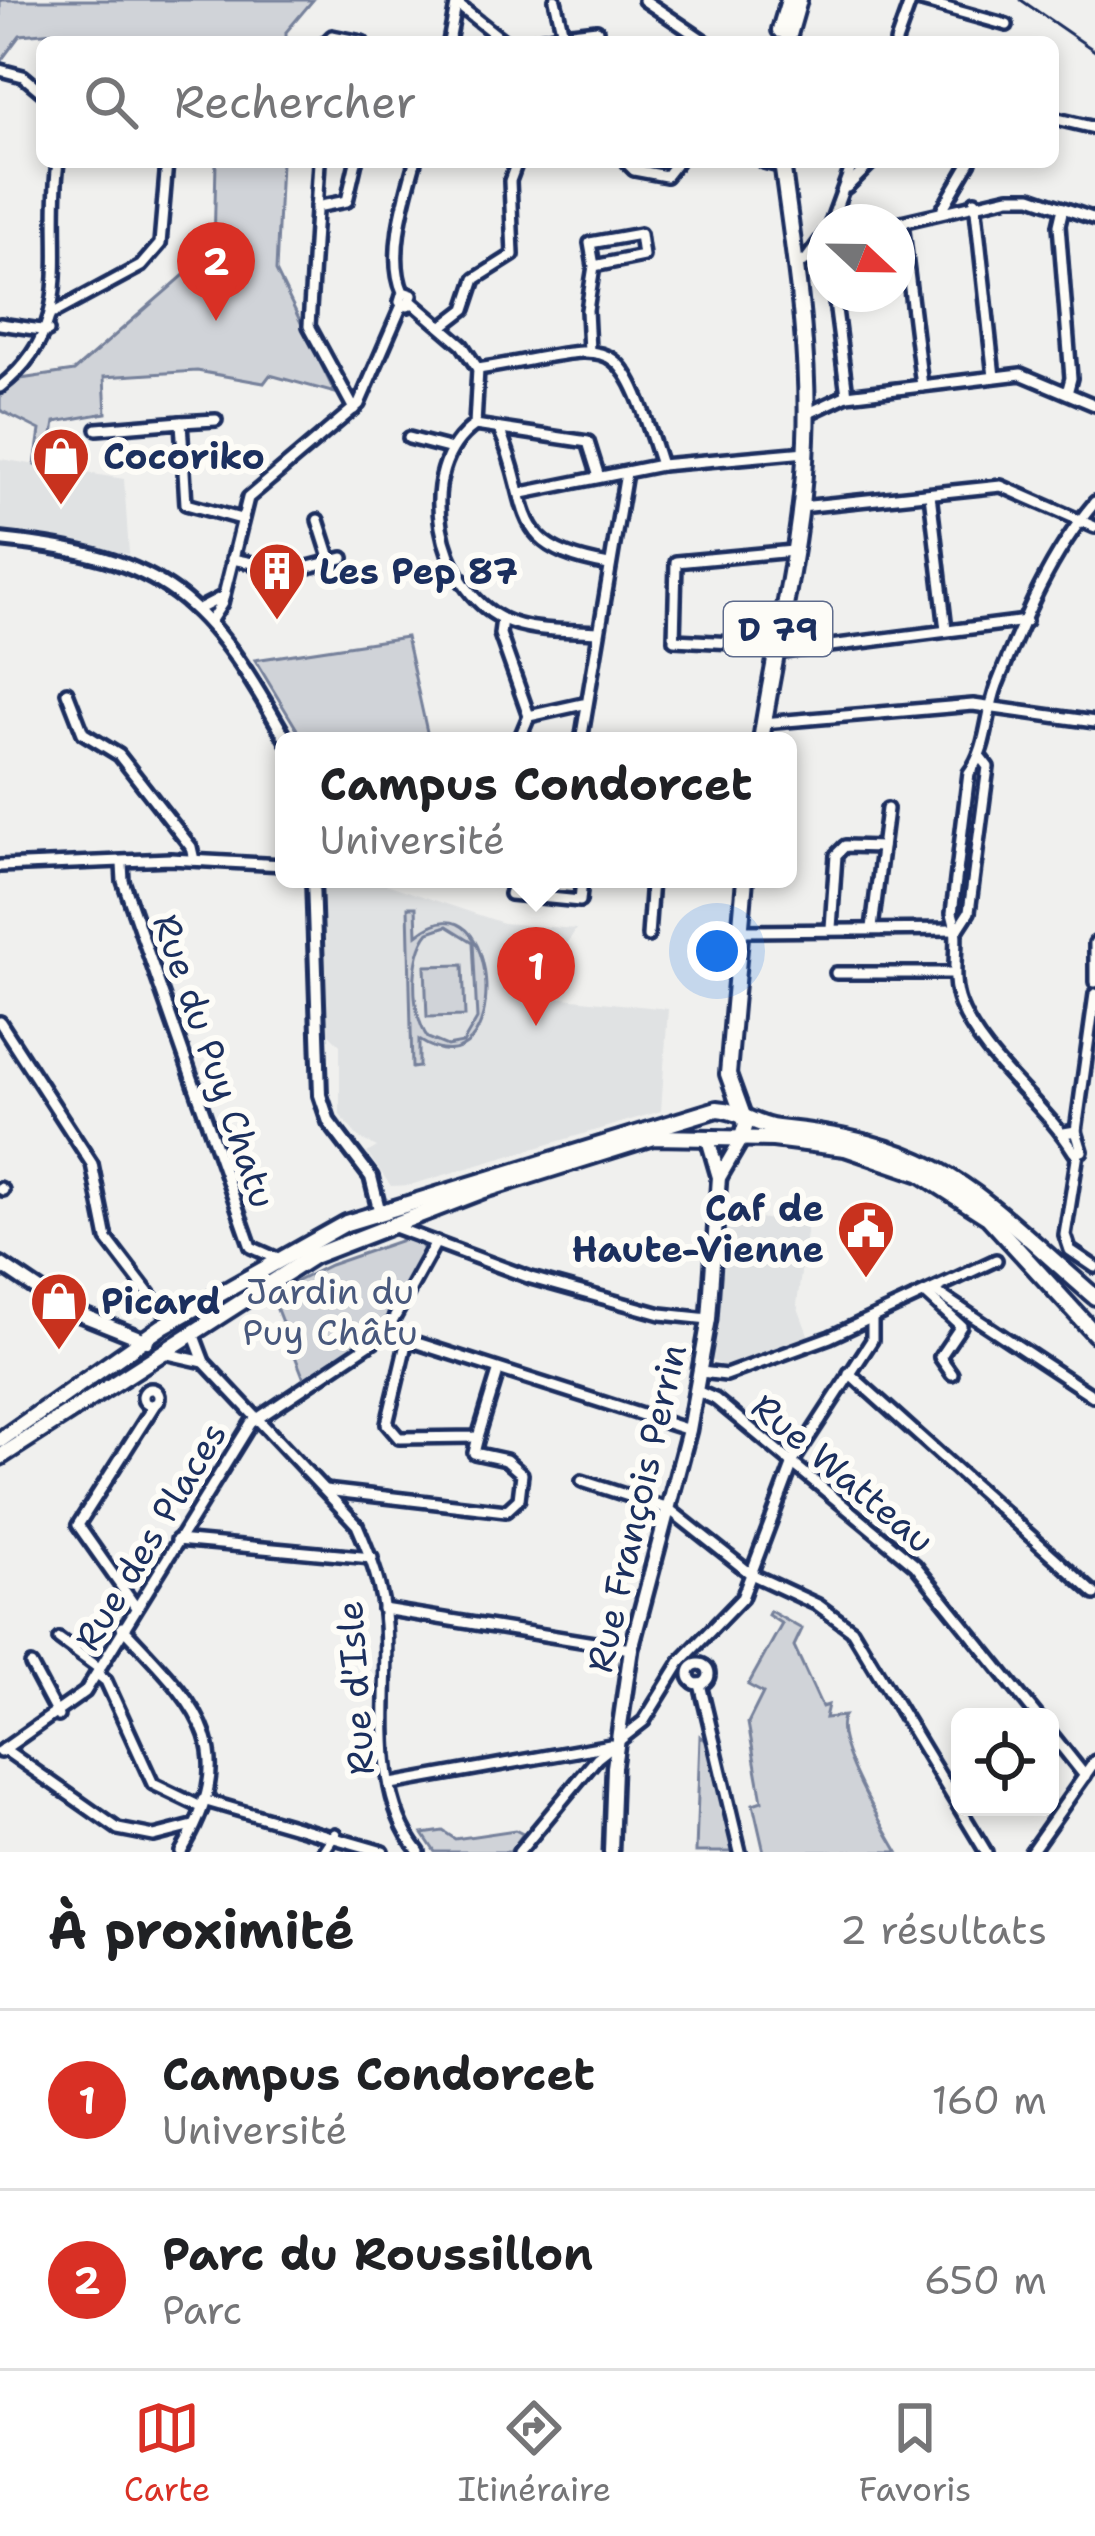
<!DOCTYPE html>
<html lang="fr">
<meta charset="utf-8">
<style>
:root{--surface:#fff;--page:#f6f6f6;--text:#202124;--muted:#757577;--line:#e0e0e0;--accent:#d93025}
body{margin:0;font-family:"Shantell Sans",sans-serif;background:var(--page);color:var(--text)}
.controls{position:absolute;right:36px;bottom:36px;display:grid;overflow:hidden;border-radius:18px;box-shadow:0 6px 18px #0003}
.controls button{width:108px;height:108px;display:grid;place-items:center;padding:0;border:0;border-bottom:3px solid var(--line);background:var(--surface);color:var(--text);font:60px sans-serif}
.compass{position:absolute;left:807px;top:204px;width:108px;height:108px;border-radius:50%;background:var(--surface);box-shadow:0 6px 18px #0003;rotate:112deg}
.you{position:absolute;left:717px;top:951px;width:42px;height:42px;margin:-30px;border:9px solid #fff;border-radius:50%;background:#1a73e8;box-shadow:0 0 0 18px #1a73e833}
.badge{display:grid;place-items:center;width:78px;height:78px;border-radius:50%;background:var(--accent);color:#fff;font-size:39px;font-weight:700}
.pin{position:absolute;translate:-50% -99px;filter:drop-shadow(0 3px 6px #0008)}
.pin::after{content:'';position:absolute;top:63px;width:42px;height:36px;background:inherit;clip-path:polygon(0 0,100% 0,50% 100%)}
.popup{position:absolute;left:275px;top:732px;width:522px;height:156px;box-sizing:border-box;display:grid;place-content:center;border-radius:18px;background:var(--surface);filter:drop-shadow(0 3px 9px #0005);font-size:39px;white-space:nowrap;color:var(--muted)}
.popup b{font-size:45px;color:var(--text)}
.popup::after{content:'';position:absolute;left:50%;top:100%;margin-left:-24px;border:24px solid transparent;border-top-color:var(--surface)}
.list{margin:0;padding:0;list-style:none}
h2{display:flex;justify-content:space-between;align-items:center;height:156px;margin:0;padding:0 48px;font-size:51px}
h2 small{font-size:39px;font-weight:400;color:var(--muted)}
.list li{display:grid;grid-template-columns:78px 1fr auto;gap:36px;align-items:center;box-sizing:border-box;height:180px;padding:0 48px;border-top:3px solid var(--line)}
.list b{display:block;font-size:45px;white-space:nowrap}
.list p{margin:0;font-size:39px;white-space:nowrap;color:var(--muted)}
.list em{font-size:39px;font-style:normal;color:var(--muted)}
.icon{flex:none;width:66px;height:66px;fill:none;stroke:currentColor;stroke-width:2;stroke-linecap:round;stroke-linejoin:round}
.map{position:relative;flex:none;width:1095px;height:1852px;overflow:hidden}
.search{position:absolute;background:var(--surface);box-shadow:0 6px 18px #0003;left:36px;right:36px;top:36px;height:132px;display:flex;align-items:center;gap:30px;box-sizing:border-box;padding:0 42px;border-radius:18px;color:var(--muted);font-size:45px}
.sheet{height:516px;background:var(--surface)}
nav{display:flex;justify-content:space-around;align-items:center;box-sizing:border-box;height:168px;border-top:3px solid var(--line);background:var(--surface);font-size:33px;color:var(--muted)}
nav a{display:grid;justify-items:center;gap:6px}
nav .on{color:var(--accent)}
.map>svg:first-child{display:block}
.built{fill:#e0e2e3}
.green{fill:#d0d3d8;stroke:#76819b;stroke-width:3;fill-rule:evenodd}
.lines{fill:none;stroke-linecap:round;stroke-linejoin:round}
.minor-casing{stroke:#1b2f5e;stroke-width:18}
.tertiary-casing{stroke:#1b2f5e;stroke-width:20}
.secondary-casing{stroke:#1b2f5e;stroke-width:21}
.primary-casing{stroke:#1b2f5e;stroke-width:22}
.minor{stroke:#fdfcf7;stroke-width:9}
.tertiary{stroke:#fdfcf7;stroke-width:10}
.secondary{stroke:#fdfcf7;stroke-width:12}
.primary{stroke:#fdfcf7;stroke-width:14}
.rail{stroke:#1b2f5e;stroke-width:3}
.labels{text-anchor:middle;stroke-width:12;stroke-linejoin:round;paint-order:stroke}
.shield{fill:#fdfcf7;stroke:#5f6c8c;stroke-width:3}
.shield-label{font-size:33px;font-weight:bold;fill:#1b2f5e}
.poi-label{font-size:36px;font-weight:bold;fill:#1b2f5e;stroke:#fdfcf7;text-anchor:start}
.street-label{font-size:36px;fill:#1b2f5e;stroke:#fdfcf7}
.park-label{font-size:36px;fill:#48587c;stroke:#fdfcf7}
</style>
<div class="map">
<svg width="1095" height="1852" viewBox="0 0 1095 1852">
<rect width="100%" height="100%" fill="#f0f0ee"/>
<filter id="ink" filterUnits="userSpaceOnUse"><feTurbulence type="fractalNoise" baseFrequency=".00833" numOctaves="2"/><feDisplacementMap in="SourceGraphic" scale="24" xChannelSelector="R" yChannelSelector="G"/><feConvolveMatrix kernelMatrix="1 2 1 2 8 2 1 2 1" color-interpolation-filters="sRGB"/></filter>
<g filter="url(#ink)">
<g class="built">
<path d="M0,459L124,479L129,554L0,536Z"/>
<path d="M321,879H385L386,884L503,923L576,929L550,972L544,996L668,1009L661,1111L410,1185L391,1186L367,1153L377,1147L359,1138L340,1115V1045L323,1028Z"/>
<path d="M726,1213L807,1225L797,1305L809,1337L728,1369L711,1360Z"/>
</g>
<g class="green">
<path d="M0,0H313L286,32V42H98L54,32L20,35L0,62Z"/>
<path d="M216,162H281L276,271L335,393L270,375L264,383L197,371L104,377L106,413L55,422L48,467L35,465L40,430L0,410V396L21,379L74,371L214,249Z"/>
<path d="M406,637L429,741H304L255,660Z"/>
<path d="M408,907H416L417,935C502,864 515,1102 419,1040V1067L412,1068ZM447,926L473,942L477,1019L463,1043L447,1046L428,1038C410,1014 410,954 429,932Z"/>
<path d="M463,965L465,1016L427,1017L425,966Z"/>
<path d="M408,1238L419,1241L424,1250C408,1315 357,1346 304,1379L271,1294L330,1265Z"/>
<path d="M770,1611L802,1629L794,1646L822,1707L828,1705L825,1718L844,1716C829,1738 883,1826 898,1852H764L753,1804L762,1801L748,1723L763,1693L748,1685L782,1624L768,1615Z"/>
<path d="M700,1736L714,1746L735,1852H696Z"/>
<path d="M515,1830L523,1834L510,1852H435L423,1834L443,1831L455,1839Z"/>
</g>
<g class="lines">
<g class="minor-casing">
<g id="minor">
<path d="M644,0L706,42"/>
<path d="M918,0L1007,25"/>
<path d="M457,4L505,42"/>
<path d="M563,34L597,30"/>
<path d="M326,42L332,36L362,42"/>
<path d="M449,42L457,0"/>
<path d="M524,42L563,34L555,0"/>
<path d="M896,42L911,0"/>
<path d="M0,70L23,76L42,92"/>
<path d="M1053,118L1095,128"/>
<path d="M319,162L309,326L354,409"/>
<path d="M626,162L634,170L666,176L677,162"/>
<path d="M764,162L783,167"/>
<path d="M847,187L872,162"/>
<path d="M975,201L994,377"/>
<path d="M316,207L347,201L356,162"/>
<path d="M943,208L970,162"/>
<path d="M1063,208L1059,225L1071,378L1067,393"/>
<path d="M835,212L892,222"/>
<path d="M831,222L853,162"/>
<path d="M897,223L1009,197H1031L1095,219"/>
<path d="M902,223L922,386"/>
<path d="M794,265L806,260L825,234"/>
<path d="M403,292L412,295L408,306L400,302L403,292C387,257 405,198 415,162"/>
<path d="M834,294L847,395"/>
<path d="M412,302L462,345L478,369C616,347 616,322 661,465L806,452"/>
<path d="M52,314L141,266L160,244L167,162"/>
<path d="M0,324L48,331"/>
<path d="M443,326L465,309L475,279L513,255L510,181L517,162"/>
<path d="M589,351L587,310L594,266L643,256L640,234L590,243L594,266"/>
<path d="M0,387C80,325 46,250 58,162"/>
<path d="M807,414L847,395L1021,374L1095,405"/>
<path d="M181,422L216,420"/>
<path d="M475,425C412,469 438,588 503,619C530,632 567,630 597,632"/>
<path d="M475,425L588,442L599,477"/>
<path d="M475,425L478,369"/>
<path d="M97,429L181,422L186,504L241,519"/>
<path d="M499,429C534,508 504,547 609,565"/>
<path d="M409,438L452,449"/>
<path d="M522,493L661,465"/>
<path d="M930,494L946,630"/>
<path d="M801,507L1001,486L1095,527"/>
<path d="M318,520L331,561"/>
<path d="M232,559L293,571L343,558"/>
<path d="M199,609L224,596"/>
<path d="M502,619L500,634L529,716L583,704"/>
<path d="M211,620L222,603L248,498L359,404L402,305"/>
<path d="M775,645L674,640L676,562L793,551"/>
<path d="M775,653L1026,621"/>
<path d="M67,692L83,733L119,755L191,847L194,860"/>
<path d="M763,723L973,705L1095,722"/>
<path d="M521,735L529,716"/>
<path d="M581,741L626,473"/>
<path d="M122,864L123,881L251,1247L278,1259"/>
<path d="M0,866L170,859L284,865"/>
<path d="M515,879L510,894L580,901L582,879"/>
<path d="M831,928L836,855L845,846L882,847"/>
<path d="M872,928L887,809"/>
<path d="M958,929L969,912L988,767L981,758"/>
<path d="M741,931L958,929"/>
<path d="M648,936L652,879"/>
<path d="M1095,943V982"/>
<path d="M836,973H952"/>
<path d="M0,1022L92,1164L107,1239L159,1307L176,1319"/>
<path d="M1076,1131L1095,994"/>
<path d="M1064,1133L1076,1131L1082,1151L1074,1152C1043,1101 982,1060 960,1004C948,973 962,943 952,913L969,773C988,748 986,714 997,685C1023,620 1050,555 1095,502"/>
<path d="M1078,1153L1065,1235L1070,1250L1095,1267"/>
<path d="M0,1188L3,1190"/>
<path d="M394,1227L531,1278L661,1314L709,1319"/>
<path d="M936,1292L1093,1396"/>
<path d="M926,1294L961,1326L940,1357L952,1374"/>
<path d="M386,1333L689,1430"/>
<path d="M406,1344L387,1424L399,1438L478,1437L498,1372"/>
<path d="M164,1353L204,1362L193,1333"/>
<path d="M204,1362L357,1525C371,1557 383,1589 385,1624C390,1697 369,1791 419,1852"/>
<path d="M701,1372L726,1375L830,1337L996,1260"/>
<path d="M849,1373L1095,1594"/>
<circle cx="151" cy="1397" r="8"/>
<path d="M697,1391L715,1399L915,1565L1038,1717"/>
<path d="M582,1481L669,1509L751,1574L818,1605L852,1630L986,1852"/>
<path d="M325,1490L506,1511L519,1499L522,1474L506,1460L474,1453L478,1437"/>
<path d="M177,1540L372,1558"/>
<path d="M135,1606L78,1525L155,1404"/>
<path d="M383,1609L631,1649"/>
<path d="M122,1627C194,1704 245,1745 181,1852"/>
<path d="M59,1639L100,1669"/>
<circle cx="699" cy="1674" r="10"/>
<path d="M31,1665L58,1716"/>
<path d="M97,1674L106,1681L153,1784L201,1807"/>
<path d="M700,1684L740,1852"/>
<path d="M1050,1732L1085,1776"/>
<path d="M4,1749L118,1829L154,1836L193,1826"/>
<path d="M0,1752L85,1692L251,1423L386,1333L436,1242"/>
<path d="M391,1784L610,1745"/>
<path d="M203,1800L383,1852"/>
<path d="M323,1852L335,1834"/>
<path d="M519,1852L597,1758L644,1721L681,1661L742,1598L794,1460L872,1340V1320"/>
<path d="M1031,1852L1095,1761"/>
</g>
</g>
<g class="tertiary-casing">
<g id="tertiary">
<path d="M0,540C168,557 207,598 287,741"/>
<path d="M313,879L320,1095L329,1122L371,1177L379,1209"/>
</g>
</g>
<g class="secondary-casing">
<g id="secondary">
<path d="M720,1176L741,1140"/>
<path d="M0,1264L67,1309L147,1341"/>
<path d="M611,1852L614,1767L631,1649L689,1430L709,1319L719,1177L708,1139"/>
</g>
</g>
<g class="primary-casing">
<g id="primary">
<path d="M780,30L789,0"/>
<path d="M787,42L799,0"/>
<path d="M761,741C776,641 803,540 806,439C810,347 794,253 782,162"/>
<path d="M741,1140L746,1124L728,1074L745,879"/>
<path d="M0,1440L163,1326L346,1223L717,1109C739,1110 756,1126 778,1128C946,1145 975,1193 1095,1297"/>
<path d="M0,1457L313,1256L484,1190L653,1137L773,1139L845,1148L921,1174L988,1217L1095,1334"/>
</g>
</g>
<use href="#minor" class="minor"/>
<use href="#tertiary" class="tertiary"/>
<use href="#secondary" class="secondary"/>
<use href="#primary" class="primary"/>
<path class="rail" d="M1021,0L1095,51"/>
</g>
</g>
<defs>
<g id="shop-pin" transform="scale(3)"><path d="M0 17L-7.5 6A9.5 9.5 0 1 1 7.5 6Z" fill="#c8321e" stroke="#fdfcf7"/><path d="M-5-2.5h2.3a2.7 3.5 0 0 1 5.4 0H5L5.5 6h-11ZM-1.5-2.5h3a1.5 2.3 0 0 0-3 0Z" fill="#fff"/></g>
<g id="building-pin" transform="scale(3)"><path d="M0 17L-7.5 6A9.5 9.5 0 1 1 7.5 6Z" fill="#c8321e" stroke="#fdfcf7"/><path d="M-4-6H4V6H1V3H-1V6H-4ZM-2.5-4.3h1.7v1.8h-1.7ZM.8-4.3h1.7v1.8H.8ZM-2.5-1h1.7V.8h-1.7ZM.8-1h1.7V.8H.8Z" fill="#fff"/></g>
<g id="civic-pin" transform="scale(3)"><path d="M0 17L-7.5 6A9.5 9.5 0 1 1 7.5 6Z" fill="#c8321e" stroke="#fdfcf7"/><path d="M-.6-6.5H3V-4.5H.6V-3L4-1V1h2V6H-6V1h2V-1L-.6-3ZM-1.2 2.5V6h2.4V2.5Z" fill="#fff"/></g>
</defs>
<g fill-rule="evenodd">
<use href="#shop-pin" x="61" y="456"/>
<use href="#building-pin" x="277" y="571"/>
<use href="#civic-pin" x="866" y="1229"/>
<use href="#shop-pin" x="59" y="1301"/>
</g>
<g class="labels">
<rect class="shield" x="724" y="602" width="108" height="54" rx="9"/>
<g class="shield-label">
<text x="778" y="641">D 79</text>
</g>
<g class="poi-label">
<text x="103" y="469">Cocoriko</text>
<text x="319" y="584">Les Pep 87</text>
<text x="824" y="1221" text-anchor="end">Caf de<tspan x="824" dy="41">Haute-Vienne</tspan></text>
<text x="101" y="1314">Picard</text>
</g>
<g class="street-label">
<text transform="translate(215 1061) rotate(71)" y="13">Rue du Puy Chatu</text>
<text transform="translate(843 1473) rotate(40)" y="13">Rue Watteau</text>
<text transform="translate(636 1508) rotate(-77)" y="13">Rue François Perrin</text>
<text transform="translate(150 1536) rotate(-59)" y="13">Rue des Places</text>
<text transform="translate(355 1688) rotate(-94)" y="13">Rue d'Isle</text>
</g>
<g class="park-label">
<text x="330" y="1304">Jardin du<tspan x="330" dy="41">Puy Châtu</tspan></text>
</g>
</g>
</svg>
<div class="controls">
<button><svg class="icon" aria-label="locate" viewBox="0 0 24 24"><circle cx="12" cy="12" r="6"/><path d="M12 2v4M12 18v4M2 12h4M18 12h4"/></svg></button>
</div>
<svg class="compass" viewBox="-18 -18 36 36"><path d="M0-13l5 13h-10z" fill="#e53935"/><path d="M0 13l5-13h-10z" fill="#757577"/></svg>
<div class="you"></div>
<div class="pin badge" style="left:536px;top:1026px">1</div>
<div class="popup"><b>Campus Condorcet</b>Université</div>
<div class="pin badge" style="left:216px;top:321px">2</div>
<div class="search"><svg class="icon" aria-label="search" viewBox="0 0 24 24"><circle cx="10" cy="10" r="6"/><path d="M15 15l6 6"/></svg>Rechercher</div>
</div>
<section class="sheet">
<h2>À proximité<small>2 résultats</small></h2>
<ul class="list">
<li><span class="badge">1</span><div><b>Campus Condorcet</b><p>Université</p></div><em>160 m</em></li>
<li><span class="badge">2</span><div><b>Parc du Roussillon</b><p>Parc</p></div><em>650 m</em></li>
</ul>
</section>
<nav>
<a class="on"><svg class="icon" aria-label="map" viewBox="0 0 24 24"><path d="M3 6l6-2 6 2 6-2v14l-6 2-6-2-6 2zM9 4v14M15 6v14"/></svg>Carte</a>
<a><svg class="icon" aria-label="directions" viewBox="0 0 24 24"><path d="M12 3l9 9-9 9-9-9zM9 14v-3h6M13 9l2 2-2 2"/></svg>Itinéraire</a>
<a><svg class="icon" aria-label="saved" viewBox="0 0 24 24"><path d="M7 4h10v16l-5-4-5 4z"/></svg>Favoris</a>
</nav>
